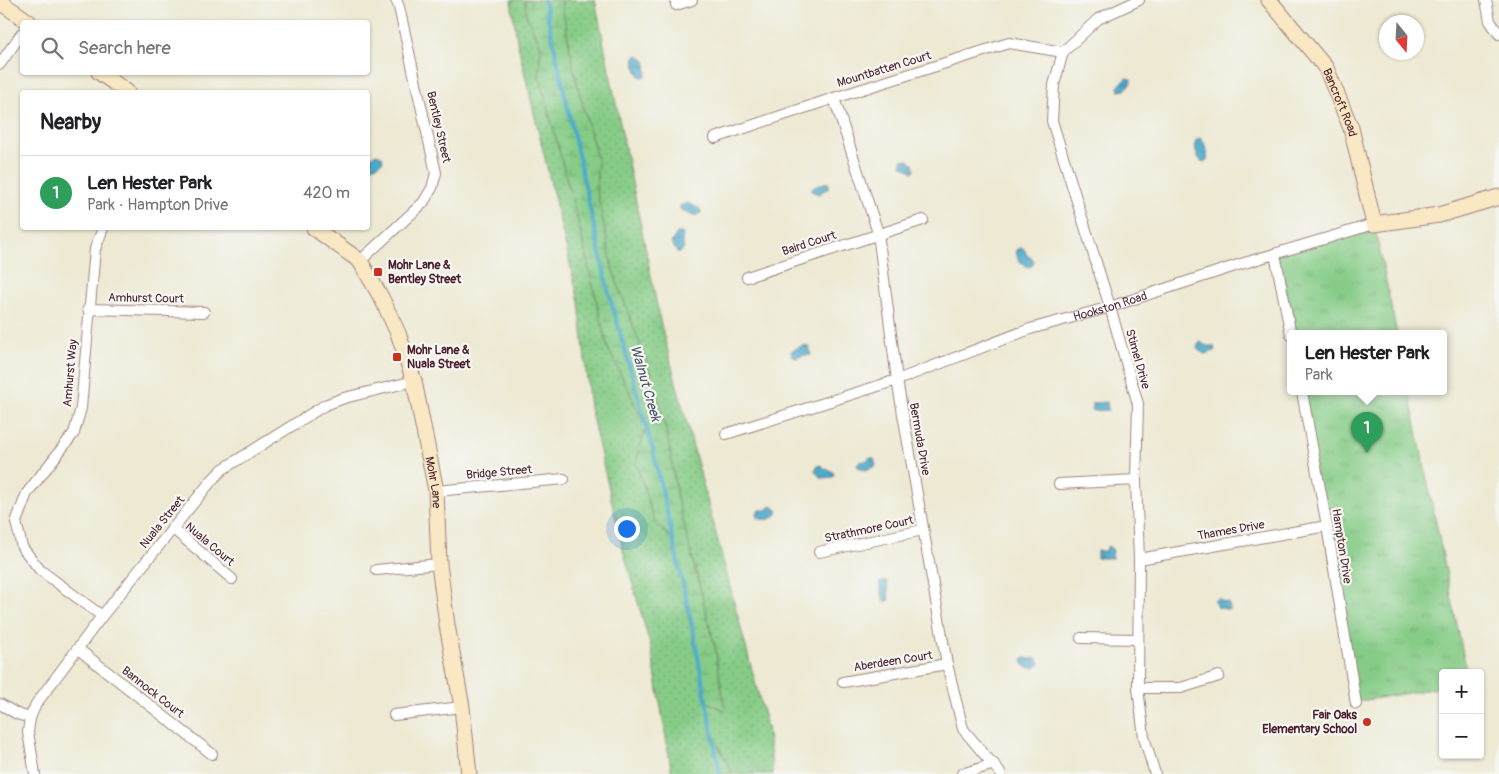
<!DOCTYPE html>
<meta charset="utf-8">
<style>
:root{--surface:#fff;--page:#f2f2f2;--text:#202124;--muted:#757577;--line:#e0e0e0;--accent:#0f766e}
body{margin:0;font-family:Pangolin,sans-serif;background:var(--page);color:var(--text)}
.controls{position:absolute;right:15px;bottom:15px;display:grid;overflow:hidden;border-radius:5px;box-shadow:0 1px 4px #0004}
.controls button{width:45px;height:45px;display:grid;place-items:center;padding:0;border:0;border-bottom:1px solid var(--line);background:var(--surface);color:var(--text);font:25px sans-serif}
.compass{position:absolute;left:1379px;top:15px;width:45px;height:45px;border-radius:50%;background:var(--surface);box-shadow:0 1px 4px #0004;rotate:162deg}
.you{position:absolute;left:626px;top:528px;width:18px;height:18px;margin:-12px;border:4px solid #fff;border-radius:50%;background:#1a73e8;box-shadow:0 0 0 8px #1a73e833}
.badge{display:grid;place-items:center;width:32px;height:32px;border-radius:50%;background:var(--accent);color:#fff;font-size:16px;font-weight:700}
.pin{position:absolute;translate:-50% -41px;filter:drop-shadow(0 1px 2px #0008)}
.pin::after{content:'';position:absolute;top:26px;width:18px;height:15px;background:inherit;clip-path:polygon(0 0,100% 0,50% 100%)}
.popup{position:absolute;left:1287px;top:330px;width:160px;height:65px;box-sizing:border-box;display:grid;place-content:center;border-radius:5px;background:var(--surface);filter:drop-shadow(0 1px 4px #0005);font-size:16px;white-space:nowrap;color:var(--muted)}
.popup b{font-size:19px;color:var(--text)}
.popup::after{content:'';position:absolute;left:50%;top:100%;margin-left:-10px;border:10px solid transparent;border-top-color:var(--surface)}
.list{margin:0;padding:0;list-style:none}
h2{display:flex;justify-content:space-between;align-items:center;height:65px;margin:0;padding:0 20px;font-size:21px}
h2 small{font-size:16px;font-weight:400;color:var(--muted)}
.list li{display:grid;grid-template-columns:32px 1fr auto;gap:15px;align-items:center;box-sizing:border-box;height:75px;padding:0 20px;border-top:1px solid var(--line)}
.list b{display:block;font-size:19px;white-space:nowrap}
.list p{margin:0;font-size:16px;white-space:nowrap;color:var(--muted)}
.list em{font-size:16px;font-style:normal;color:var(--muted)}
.icon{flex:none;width:28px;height:28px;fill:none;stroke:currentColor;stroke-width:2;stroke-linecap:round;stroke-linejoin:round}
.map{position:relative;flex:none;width:1499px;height:774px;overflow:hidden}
.search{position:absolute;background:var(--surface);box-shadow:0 1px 4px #0004;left:20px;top:20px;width:350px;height:55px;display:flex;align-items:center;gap:12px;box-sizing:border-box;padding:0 18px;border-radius:5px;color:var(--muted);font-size:19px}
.panel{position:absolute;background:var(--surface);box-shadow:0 1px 4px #0004;left:20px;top:90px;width:350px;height:140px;border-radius:5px}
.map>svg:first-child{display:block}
.grass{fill:url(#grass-dots);stroke:#687659}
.wetland{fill:url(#wetland-marsh);stroke:#687659}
.park{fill:url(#park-tufts);stroke:#687659}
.water{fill:url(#water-ripples);stroke:#4b647a}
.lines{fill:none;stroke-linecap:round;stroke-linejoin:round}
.stream{stroke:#4caaca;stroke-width:4}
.street-casing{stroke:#9c847f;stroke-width:12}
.secondary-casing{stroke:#9c847f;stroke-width:17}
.street{stroke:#fff;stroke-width:10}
.secondary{stroke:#fae7c3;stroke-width:15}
.poi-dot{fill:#c8321e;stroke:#f6f6f2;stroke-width:2}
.labels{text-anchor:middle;stroke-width:4.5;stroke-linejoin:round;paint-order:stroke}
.street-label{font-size:12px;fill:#4a1f2b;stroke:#f6f6f2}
.poi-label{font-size:12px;font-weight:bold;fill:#4a1f2b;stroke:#f6f6f2;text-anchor:start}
.water-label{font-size:14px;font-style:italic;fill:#4b576b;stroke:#f6f6f2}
</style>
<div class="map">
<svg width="1499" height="774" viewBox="0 0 1499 774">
<defs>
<pattern id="grass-dots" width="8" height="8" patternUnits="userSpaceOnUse" patternTransform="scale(1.25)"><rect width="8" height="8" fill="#86cc87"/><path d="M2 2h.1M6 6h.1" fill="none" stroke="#75af75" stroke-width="1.8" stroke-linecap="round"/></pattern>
<pattern id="wetland-marsh" width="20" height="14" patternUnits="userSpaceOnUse" patternTransform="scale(1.25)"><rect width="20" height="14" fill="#86cc87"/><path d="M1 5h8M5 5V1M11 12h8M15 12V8" fill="none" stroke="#75af75"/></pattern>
<pattern id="park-tufts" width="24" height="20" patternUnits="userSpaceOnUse" patternTransform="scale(1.25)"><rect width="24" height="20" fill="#86cc87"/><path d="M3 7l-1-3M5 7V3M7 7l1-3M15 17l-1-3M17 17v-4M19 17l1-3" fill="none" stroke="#75af75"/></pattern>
<pattern id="water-ripples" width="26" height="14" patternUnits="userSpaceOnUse" patternTransform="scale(1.25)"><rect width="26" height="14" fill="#4caaca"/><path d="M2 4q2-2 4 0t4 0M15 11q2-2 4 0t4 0" fill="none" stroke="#418aa4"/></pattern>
</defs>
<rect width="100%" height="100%" fill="#f6f6f2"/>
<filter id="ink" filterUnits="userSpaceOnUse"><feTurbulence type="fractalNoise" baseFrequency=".02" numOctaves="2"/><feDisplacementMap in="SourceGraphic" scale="10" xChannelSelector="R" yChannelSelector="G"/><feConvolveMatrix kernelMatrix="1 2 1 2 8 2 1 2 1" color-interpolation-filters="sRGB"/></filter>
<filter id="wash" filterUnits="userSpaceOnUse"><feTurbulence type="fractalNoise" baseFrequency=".0096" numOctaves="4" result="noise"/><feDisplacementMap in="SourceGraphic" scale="20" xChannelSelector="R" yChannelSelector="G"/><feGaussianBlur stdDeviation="1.12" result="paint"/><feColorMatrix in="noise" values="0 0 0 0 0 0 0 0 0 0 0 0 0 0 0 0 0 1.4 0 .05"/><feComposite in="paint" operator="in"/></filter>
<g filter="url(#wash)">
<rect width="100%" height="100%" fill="#ede9d3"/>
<path class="grass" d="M511,0H525L526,15L541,46L539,75L578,221L607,346L646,427L636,463L655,523L672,539L706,701L725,711L715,647L677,498L669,444L656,388L613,271L596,187L598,162L575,76L561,0H595L661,325L767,727L773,774H733L713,737L720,774H672L651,648L623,550L590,408L579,302L517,41Z"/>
<g class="wetland">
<path d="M525,0H561L575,76L598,162L596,187L613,271L656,388L669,444L677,498L715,647L725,711L706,701L673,539L655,523L636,463L646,427L607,346L578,221L539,75L541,46L526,15Z"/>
<path d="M713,735L733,774H720Z"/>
</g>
<g class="park">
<path d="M1374,224L1397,334H1291L1275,254Z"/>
<path d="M1302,392H1409L1467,673H1443V687L1355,702Z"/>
</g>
<g class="water">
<path d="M638,55L646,61L647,75L644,77H641C636,70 633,65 635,57Z"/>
<path d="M1126,78L1131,79V83L1125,90L1119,91L1118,87Z"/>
<path d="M1200,138C1207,145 1208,151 1207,160L1203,162C1196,158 1194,148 1196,140Z"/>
<path d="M376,154L382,156L383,161L378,165L370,167L368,165V158Z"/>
<path d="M906,159L913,163L915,170L913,172L902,165V160Z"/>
<path d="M824,183H829L828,188L819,194L811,191L812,188Z"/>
<path d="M687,203L700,209L701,213L693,216L680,209V206Z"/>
<path d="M677,233H682L683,235L682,241L684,249L680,253L677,252L671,243Z"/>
<path d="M1020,248L1024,249L1027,255L1033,259L1034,262L1032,266L1028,267L1018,260L1016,251Z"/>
<path d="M1200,342L1207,346H1214L1215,351L1205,354L1198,350L1197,347Z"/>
<path d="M804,345L809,347L811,355H805L796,358L792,356L791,351Z"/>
<path d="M1107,402L1108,410L1092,411V403Z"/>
<path d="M869,458H874L876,466L865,470L859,468L857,466L859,462L866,461Z"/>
<path d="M821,465L824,469L827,468L829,470L832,471L834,474L833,477L821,478L815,471L817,466Z"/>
<path d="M772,506L778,511C775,520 765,521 757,518V514L759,510H766Z"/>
<path d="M1108,546L1113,550L1112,558H1097V551H1105Z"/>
<path d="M887,581L889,601L884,602L879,583Z"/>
<path d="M1218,598L1223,602L1228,603L1230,607L1229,610L1217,607L1214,601Z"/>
<path d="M1026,658L1029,659L1036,658L1039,661L1040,664C1036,670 1027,668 1023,664L1022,659Z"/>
</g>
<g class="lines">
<path class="stream" d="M544,0L608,290L653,450L692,625L720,774"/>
</g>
</g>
<g filter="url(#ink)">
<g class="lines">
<g class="street-casing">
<g id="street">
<path d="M676,0V5L692,0"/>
<path d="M1139,0L1098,19L1063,52L1054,85L1052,121L1110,307L1138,404L1136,480L1139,559L1138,688L1144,737L1155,774"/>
<path d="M1486,0L1490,21L1499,34"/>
<path d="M0,64L22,33"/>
<path d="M834,98L878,233L897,380L947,664L963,729L1001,774"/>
<path d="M715,138L834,98L1009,43L1063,52"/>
<path d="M1275,254L1291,335"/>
<path d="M360,261L423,203L432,188L436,173L399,7L396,0"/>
<path d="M747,277L923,220"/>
<path d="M88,309L204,312"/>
<path d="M1302,392L1327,526L1356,704"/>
<path id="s1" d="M726,434L897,380L1030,329L1110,307L1241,264L1374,224"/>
<path d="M1059,484L1136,480"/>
<path d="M436,491L564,479"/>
<path d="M172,528L232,579"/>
<path d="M819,552L923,530"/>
<path d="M1139,559L1327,526"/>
<path d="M376,570L439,564"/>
<path d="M102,616L40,570L22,547L16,522L27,493L74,433L81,408L95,249L103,228"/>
<path d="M1081,638L1138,639"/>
<path d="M78,649L212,754"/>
<path d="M843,682L947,664"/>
<path d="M1138,688H1181L1219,676"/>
<path d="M0,704L17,714L30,718"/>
<path d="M394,715L462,707"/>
<path d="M35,774L28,732L30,718L36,704L102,616L212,480L223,469L325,405L344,398L414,381"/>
<path d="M962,774L994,764"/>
</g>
</g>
<g class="secondary-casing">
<g id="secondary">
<path id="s2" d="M1269,0L1326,68L1351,128L1374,224L1439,215L1499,197"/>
<path d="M0,2L29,22"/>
<path d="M99,72L127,92"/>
<path id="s3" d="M314,228L360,261L382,299L398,333L414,381L436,491L439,564L447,625L462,707L469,774"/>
</g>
</g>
<use href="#street" class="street"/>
<use href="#secondary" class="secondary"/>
</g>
</g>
<g class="poi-dot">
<rect x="373" y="267" width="10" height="10" rx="2.5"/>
<rect x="392" y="352" width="10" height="10" rx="2.5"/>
<circle cx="1367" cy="722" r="5"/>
</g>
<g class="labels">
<g class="street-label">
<text transform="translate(884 69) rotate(-17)" y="4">Mountbatten Court</text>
<text dy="4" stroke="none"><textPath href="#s2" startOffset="126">Bancroft Road</textPath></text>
<text transform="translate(439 127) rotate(77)" y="4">Bentley Street</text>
<text transform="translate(809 243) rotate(-18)" y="4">Baird Court</text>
<text transform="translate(146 298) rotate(1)" y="4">Amhurst Court</text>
<text dy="4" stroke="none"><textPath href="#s1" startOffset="405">Hookston Road</textPath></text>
<text transform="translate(1138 359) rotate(74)" y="4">Stimel Drive</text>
<text transform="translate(70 373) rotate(-85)" y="4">Amhurst Way</text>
<text transform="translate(920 439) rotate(80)" y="4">Bermuda Drive</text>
<text transform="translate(499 472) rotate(-5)" y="4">Bridge Street</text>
<text dy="4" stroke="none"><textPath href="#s3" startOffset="292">Mohr Lane</textPath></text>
<text transform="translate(162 522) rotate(-51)" y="4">Nuala Street</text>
<text transform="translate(869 529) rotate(-12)" y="4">Strathmore Court</text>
<text transform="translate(1231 530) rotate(-10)" y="4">Thames Drive</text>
<text transform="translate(210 544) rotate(40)" y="4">Nuala Court</text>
<text transform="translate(1342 546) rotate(81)" y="4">Hampton Drive</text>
<text transform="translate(893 661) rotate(-9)" y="4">Aberdeen Court</text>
<text transform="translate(153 692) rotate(38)" y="4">Bannock Court</text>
</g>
<g class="poi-label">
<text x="388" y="269">Mohr Lane &amp;<tspan x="388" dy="14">Bentley Street</tspan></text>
<text x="407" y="354">Mohr Lane &amp;<tspan x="407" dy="14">Nuala Street</tspan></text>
<text x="1357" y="719" text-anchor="end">Fair Oaks<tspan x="1357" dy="14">Elementary School</tspan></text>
</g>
<g class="water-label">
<text transform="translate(646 383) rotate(74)" y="5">Walnut Creek</text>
</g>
</g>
</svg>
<div class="controls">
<button>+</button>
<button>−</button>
</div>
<svg class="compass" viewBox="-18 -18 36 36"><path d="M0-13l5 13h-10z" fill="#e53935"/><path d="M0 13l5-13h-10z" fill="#757577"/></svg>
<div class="you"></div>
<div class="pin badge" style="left:1367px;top:453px;background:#2e9e5b">1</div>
<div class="popup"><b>Len Hester Park</b>Park</div>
<div class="search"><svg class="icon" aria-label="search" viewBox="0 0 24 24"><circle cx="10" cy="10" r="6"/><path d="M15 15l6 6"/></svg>Search here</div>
<section class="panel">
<h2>Nearby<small></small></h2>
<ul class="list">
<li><span class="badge" style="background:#2e9e5b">1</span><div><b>Len Hester Park</b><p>Park · Hampton Drive</p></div><em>420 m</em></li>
</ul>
</section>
</div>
